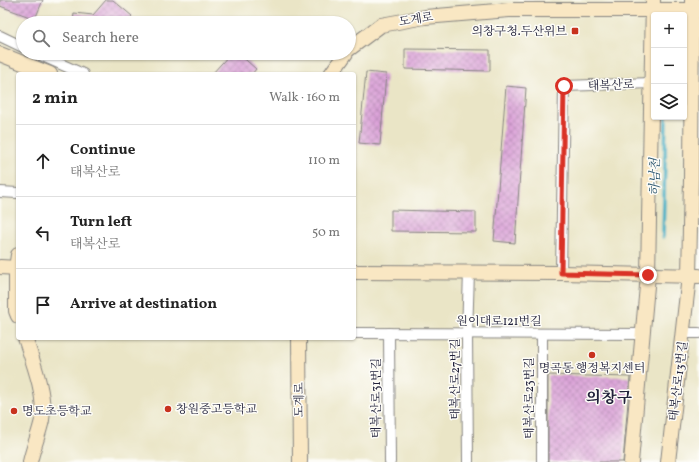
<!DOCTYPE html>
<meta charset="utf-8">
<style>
:root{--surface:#fff;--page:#f6f6f6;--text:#222;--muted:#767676;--line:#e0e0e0}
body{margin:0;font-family:Vollkorn,"Noto Serif KR",serif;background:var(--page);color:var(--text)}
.controls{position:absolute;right:12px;top:12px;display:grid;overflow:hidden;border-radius:4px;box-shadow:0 1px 3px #0004}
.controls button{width:36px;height:36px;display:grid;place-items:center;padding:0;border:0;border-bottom:1px solid var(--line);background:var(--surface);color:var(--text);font:20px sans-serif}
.stop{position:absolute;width:12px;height:12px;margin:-9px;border:3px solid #d93025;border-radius:50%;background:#fff}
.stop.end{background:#d93025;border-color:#fff;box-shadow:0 1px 4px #0008}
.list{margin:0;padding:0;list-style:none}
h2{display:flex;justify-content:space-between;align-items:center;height:52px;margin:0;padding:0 16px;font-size:17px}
h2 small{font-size:13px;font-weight:400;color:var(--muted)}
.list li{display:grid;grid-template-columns:26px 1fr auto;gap:12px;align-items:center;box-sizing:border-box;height:72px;padding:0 16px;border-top:1px solid var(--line)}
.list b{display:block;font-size:15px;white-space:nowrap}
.list p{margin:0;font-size:13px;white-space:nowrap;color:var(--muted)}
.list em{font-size:13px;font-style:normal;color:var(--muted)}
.icon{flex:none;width:22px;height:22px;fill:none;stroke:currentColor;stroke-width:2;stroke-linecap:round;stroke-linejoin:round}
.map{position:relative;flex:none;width:699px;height:462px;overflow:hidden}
.search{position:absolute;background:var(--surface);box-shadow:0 1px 3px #0004;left:16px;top:16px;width:340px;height:44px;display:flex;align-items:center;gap:10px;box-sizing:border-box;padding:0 14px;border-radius:22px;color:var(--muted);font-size:15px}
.panel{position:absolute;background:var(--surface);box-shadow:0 1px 3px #0004;left:16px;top:72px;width:340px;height:268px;border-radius:4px}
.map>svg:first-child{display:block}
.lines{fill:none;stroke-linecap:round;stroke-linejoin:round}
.stream{stroke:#48b1c7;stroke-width:3.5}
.building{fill:url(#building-cross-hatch)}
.street-casing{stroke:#868480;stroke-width:12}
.secondary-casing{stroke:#868480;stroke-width:16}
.street{stroke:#fff;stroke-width:10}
.secondary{stroke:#f9e7c3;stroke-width:14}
.route{stroke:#d93025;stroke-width:5}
.poi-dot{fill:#c8321e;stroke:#fdfcf7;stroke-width:1.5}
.labels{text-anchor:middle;stroke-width:3;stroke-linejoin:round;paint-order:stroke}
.street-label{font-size:12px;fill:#22223b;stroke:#fdfcf7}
.poi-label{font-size:12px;fill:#22223b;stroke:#fdfcf7;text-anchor:start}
.water-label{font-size:13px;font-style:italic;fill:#315b73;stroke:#fdfcf7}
.district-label{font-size:16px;font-weight:bold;fill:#22223b;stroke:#fdfcf7}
</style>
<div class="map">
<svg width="699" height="462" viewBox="0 0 699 462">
<defs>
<pattern id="building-cross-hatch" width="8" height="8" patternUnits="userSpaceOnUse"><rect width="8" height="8" fill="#dba3d8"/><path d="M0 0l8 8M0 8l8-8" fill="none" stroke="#b184b0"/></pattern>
</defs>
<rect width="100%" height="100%" fill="#fdfcf7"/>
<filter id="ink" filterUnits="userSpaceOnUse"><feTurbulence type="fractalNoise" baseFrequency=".025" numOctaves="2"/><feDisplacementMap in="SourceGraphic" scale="8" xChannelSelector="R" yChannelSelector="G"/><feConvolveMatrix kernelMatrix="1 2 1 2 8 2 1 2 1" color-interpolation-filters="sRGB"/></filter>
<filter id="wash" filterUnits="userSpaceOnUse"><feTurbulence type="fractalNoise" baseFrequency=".012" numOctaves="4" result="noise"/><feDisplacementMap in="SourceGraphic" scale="16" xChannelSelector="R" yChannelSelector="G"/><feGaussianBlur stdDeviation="0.9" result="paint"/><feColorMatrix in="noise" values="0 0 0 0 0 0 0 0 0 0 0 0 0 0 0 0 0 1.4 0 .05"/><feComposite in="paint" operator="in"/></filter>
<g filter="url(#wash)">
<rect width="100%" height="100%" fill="#eae5c6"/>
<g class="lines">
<path class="stream" d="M663,237L666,117"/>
</g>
<g id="blocks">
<g class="building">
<path d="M0,0H43L35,19L0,6Z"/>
<path d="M106,0H113L132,16L126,23H73L74,13L93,15Z"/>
<path d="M405,49L490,50V71L405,69Z"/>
<path d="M231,53H238L256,69L252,74H212Z"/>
<path d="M366,72L386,74L380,145L359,143Z"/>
<path d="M506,86L526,88L515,243L494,241Z"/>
<path d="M391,210L476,212V232L391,231Z"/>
<path d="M548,375L630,377L623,462H548Z"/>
</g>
</g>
</g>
<g filter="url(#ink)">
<use href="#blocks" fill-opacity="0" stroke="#868480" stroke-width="1"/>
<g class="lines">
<g class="street-casing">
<g id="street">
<path d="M0,36L23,47"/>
<path d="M36,53L83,74"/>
<path d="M0,192L18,193"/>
<path d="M561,273L564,86L652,83"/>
<path d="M354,333L643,334"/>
<path d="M389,333L390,462"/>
<path d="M683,333H699"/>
<path d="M542,334V462"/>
<path d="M468,462L467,334L469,272"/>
</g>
</g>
<g class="secondary-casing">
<g id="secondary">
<path d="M349,49L381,25L425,17L509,10H699"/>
<path d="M0,54L50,74"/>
<path d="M331,74L346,53"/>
<path d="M18,255L16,268V311L18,316"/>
<path d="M0,267L18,268"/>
<path d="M354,272L561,273L699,276"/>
<path d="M25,338C33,362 46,395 42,420C39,434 33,448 30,462"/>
<path d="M299,338L300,462"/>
<path d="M631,462L648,275L653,0"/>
<path d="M668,462L689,276L691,179L692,0"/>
</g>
</g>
<use href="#street" class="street"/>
<use href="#secondary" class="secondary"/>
</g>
</g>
<g class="lines" filter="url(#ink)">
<path class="route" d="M564,86L561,273L648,275"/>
</g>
<g class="poi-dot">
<rect x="571" y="27" width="8" height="8" rx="2"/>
<circle cx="592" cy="355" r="4"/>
<circle cx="168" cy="409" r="4"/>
<circle cx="14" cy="411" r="4"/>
</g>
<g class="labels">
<g class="street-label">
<text transform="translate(416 19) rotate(-9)" y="4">도계로</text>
<text transform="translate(611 85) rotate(-2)" y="4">태복산로</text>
<text x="499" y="325">원이대로121번길</text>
<text transform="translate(455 379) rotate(-90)" y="4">태복산로27번길</text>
<text transform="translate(678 381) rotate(-83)" y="4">태복산로13번길</text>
<text transform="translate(376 398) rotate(-90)" y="4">태복산로31번길</text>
<text transform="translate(529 398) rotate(-90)" y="4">태복산로23번길</text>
<text transform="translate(299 400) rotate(-90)" y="4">도계로</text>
</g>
<g class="poi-label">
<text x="567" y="35" text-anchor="end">의창구청.두산위브</text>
<text x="592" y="372" text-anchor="middle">명곡동 행정복지센터</text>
<text x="176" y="413">창원중고등학교</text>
<text x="22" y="415">명도초등학교</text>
</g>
<g class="water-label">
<text transform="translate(654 177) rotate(-89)" y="5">하남천</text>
</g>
<g class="district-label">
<text x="609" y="403">의창구</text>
</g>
</g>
</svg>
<div class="controls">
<button>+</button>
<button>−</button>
<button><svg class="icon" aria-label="layers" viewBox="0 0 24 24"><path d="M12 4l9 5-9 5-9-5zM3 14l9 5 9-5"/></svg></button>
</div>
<div class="stop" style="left:564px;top:86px"></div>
<div class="stop end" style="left:648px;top:275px"></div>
<div class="search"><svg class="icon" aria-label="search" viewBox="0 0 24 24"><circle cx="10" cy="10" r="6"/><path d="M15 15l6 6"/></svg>Search here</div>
<section class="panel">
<h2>2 min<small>Walk · 160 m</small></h2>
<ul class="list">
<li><svg class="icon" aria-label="ahead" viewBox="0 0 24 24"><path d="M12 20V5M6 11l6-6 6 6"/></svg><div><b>Continue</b><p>태복산로</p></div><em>110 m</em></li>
<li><svg class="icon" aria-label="left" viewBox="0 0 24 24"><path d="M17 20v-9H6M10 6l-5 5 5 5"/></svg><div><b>Turn left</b><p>태복산로</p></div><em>50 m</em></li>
<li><svg class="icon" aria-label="arrive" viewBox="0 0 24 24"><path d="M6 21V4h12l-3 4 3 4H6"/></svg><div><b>Arrive at destination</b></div></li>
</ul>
</section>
</div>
